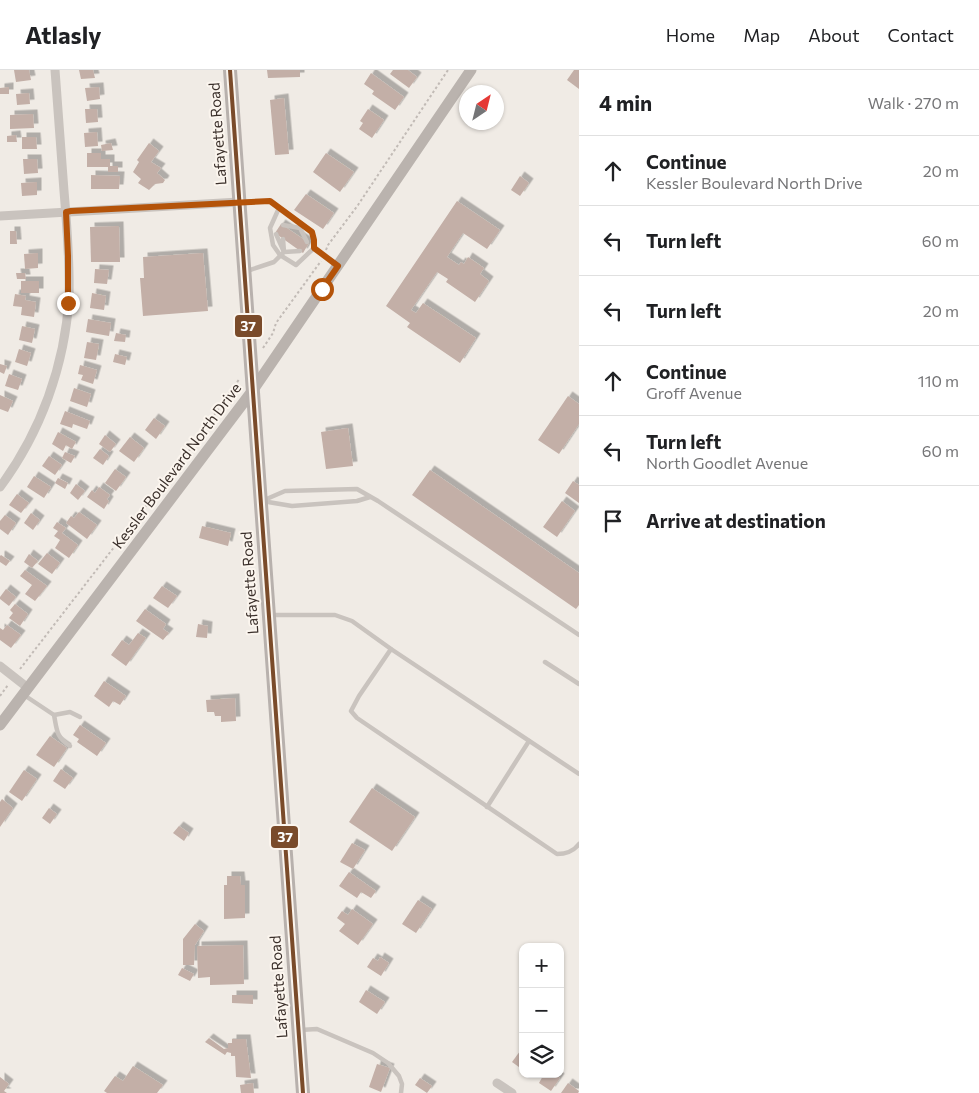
<!DOCTYPE html>
<meta charset="utf-8">
<style>
:root{--surface:#fff;--page:#f2f2f2;--text:#202124;--muted:#757577;--line:#e0e0e0}
body{margin:0;font-family:Commissioner,sans-serif;background:var(--page);color:var(--text)}
.controls{position:absolute;right:15px;bottom:15px;display:grid;overflow:hidden;border-radius:10px;box-shadow:0 1px 4px #0004}
.controls button{width:45px;height:45px;display:grid;place-items:center;padding:0;border:0;border-bottom:1px solid var(--line);background:var(--surface);color:var(--text);font:25px sans-serif}
.compass{position:absolute;left:459px;top:15px;width:45px;height:45px;border-radius:50%;background:var(--surface);box-shadow:0 1px 4px #0004;rotate:35deg}
.stop{position:absolute;width:15px;height:15px;margin:-11px;border:4px solid #b45309;border-radius:50%;background:#fff}
.stop.end{background:#b45309;border-color:#fff;box-shadow:0 1px 5px #0008}
.list{margin:0;padding:0;list-style:none}
h2{display:flex;justify-content:space-between;align-items:center;height:65px;margin:0;padding:0 20px;font-size:21px}
h2 small{font-size:16px;font-weight:400;color:var(--muted)}
.list li{display:grid;grid-template-columns:32px 1fr auto;gap:15px;align-items:center;box-sizing:border-box;height:70px;padding:0 20px;border-top:1px solid var(--line)}
.list b{display:block;font-size:19px;white-space:nowrap}
.list p{margin:0;font-size:16px;white-space:nowrap;color:var(--muted)}
.list em{font-size:16px;font-style:normal;color:var(--muted)}
.icon{flex:none;width:28px;height:28px;fill:none;stroke:currentColor;stroke-width:2;stroke-linecap:round;stroke-linejoin:round}
.map{position:relative;flex:none;width:579px;height:1023px;overflow:hidden}
header{display:flex;align-items:center;gap:30px;box-sizing:border-box;height:70px;padding:0 25px;background:var(--surface);border-bottom:1px solid var(--line)}
header strong{font-size:24px}
nav{display:flex;gap:28px;margin-inline-start:auto;font-size:18px}
main{display:flex}
aside{flex:1;background:var(--surface)}
.map>svg:first-child{display:block}
.building{fill:#c3afa7;filter:url(#shadow)}
.lines{fill:none;stroke-linecap:round;stroke-linejoin:round}
.path{stroke:#c2bbb6;stroke-width:2;stroke-dasharray:2.5 2.5;stroke-linecap:butt}
.lane{stroke:#c9c3be;stroke-width:4.5}
.street{stroke:#c9c3be;stroke-width:9}
.secondary{stroke:#bab3ae;stroke-width:11}
.primary{stroke:#b8b1ad;stroke-width:14}
.bus-1-casing{stroke:#fbf5ee;stroke-width:8}
.bus-1{stroke:#7a4b2a;stroke-width:4}
.route{stroke:#b45309;stroke-width:6}
.labels{text-anchor:middle;stroke-width:4;stroke-linejoin:round;paint-order:stroke}
.street-label{font-size:15px;fill:#3b302b;stroke:#fbf5ee}
.line-badge{stroke:#fbf5ee;stroke-width:2}
.badge-label{font-size:14px;text-anchor:middle;font-weight:bold;fill:#fff}
</style>
<header>
<strong>Atlasly</strong>
<nav><a>Home</a><a>Map</a><a>About</a><a>Contact</a></nav>
</header>
<main>
<div class="map">
<svg width="579" height="1023" viewBox="0 0 579 1023">
<defs>
<filter id="shadow"><feDropShadow dx="4.5" dy="-4.5" stdDeviation="0" flood-color="#0004"/></filter>
</defs>
<rect width="100%" height="100%" fill="#f0ebe5"/>
<g class="building">
<path d="M14,0H29L31,10L16,12Z"/>
<path d="M79,0H93L95,8L81,9Z"/>
<path d="M267,0H300V7L268,8Z"/>
<path d="M393,0H408L417,7L409,18L390,4Z"/>
<path d="M574,0H579V19L567,10Z"/>
<path d="M371,3L404,27L395,40L372,24L374,21L364,14Z"/>
<path d="M9,17V24H0V18Z"/>
<path d="M99,17L100,29L87,31L85,18Z"/>
<path d="M29,23L30,34L17,35L16,24Z"/>
<path d="M284,28L289,84L275,85L270,30Z"/>
<path d="M85,39H97L98,52L86,53Z"/>
<path d="M368,39L384,50L372,68L359,59L363,53L360,51Z"/>
<path d="M33,44L34,58L10,59V45Z"/>
<path d="M97,62L98,76L85,77L84,63Z"/>
<path d="M16,65L17,72H7V66Z"/>
<path d="M22,67H36L37,79H22Z"/>
<path d="M111,73L113,80L102,81L101,75Z"/>
<path d="M149,73L159,81L151,92L161,98L157,103L165,110L163,113L155,114L149,120L138,113L141,109L133,102L139,92L137,90Z"/>
<path d="M87,83H101V89H110V96H118V102H108V97H87Z"/>
<path d="M326,83L354,102L340,122L313,102Z"/>
<path d="M23,89H37L38,103L24,104Z"/>
<path d="M91,105L120,106L119,119H91Z"/>
<path d="M520,106L529,113L520,126L511,120Z"/>
<path d="M37,112V125L22,126L21,113Z"/>
<path d="M306,124L334,143L323,159L294,140Z"/>
<path d="M457,131L500,160L487,179L463,163L447,187L459,195L461,192L464,194L468,187L484,198L480,204L489,211L475,232L446,212L448,209L437,202L411,240L416,243L423,233L476,268L460,293L407,257L410,253L386,236Z"/>
<path d="M281,154L309,173L303,183L275,163Z"/>
<path d="M119,156L120,192H91L90,157Z"/>
<path d="M10,161H16L17,174H10Z"/>
<path d="M38,183V198L25,199L24,184Z"/>
<path d="M203,183L208,241L143,246L140,208H144L143,187Z"/>
<path d="M95,199L109,200L107,214L94,213Z"/>
<path d="M16,203H25L26,209H17Z"/>
<rect x="21" y="211" width="18" height="12"/>
<path d="M92,223L106,226L104,240L90,238Z"/>
<path d="M15,224L26,226L25,230L36,232L34,247L21,245L22,237L13,236Z"/>
<path d="M88,249L111,253L109,266L86,262Z"/>
<path d="M22,256L35,259L32,273L19,270Z"/>
<path d="M116,263L126,265L125,272L114,271Z"/>
<path d="M87,272L99,274L96,290L84,288Z"/>
<path d="M19,279L31,283L27,296L15,292Z"/>
<path d="M115,284L127,287L125,295L113,292Z"/>
<path d="M0,294L7,296L4,304L0,302Z"/>
<path d="M80,295L97,300L93,314L81,310L83,305L78,304Z"/>
<path d="M9,304L22,309L18,320L5,316Z"/>
<path d="M74,318L91,324L87,337L70,331Z"/>
<path d="M0,325L13,331L8,342L0,339Z"/>
<path d="M568,326L579,334V354L559,384L538,370Z"/>
<path d="M65,341L90,351L87,359L73,354L72,358L60,354Z"/>
<path d="M154,348L165,356L156,369L145,360Z"/>
<path d="M348,358L353,396L326,399L321,362Z"/>
<path d="M58,362L76,372L72,379L66,375L63,381L52,374Z"/>
<path d="M105,365L116,374L110,382L99,374Z"/>
<path d="M130,367L144,378L134,392L119,381Z"/>
<path d="M100,379L109,386L103,395L93,388Z"/>
<path d="M65,382L75,386L71,393L62,388Z"/>
<path d="M49,386L62,395L55,405L42,396Z"/>
<path d="M115,399L126,407L116,421L105,413Z"/>
<path d="M430,400L579,503V535L576,539L412,425Z"/>
<path d="M34,406L51,417L44,428L27,417Z"/>
<path d="M58,408L68,413L65,419L55,413Z"/>
<path d="M573,411L579,415V433L565,423Z"/>
<path d="M76,414L85,421L78,430L70,423Z"/>
<path d="M99,417L110,425L107,429L109,431L104,439L87,427L92,420L95,423Z"/>
<path d="M17,424L29,433L21,443L9,435Z"/>
<path d="M562,431L575,441L557,467L543,457Z"/>
<path d="M79,442L97,455L87,469L66,453L71,446L74,448Z"/>
<path d="M31,443L40,450L33,460L24,453Z"/>
<path d="M5,445L16,453L8,465L0,459V451Z"/>
<path d="M57,452L66,458L62,463L78,475L69,488L55,478L60,470L54,466L58,461L53,458Z"/>
<path d="M202,456L231,463L228,476L199,468Z"/>
<path d="M47,483L60,493L52,504L38,494Z"/>
<path d="M29,484L38,491L32,498L24,492Z"/>
<path d="M1,485L10,491L6,496L0,492V486Z"/>
<path d="M25,500L47,516L35,531L25,524L32,515L20,506Z"/>
<path d="M162,516L177,526L168,538L153,528Z"/>
<path d="M6,519L16,527L9,536L0,529V527Z"/>
<path d="M15,534L28,544L20,556L9,548L13,543L10,540Z"/>
<path d="M145,539L166,554L163,559L169,563L163,570L136,551Z"/>
<path d="M198,554L208,556L207,568L196,567Z"/>
<path d="M7,555L21,565L11,578L0,570V558L3,560Z"/>
<path d="M138,563L146,568L126,596L111,585L122,570L129,575Z"/>
<path d="M104,611L126,626L120,635L113,631L109,637L94,626Z"/>
<path d="M235,628L236,651L221,652V646H215L214,642H207L206,630Z"/>
<path d="M80,655L106,673L97,686L77,672L79,669L73,665Z"/>
<path d="M50,666L67,678L54,697L36,685Z"/>
<path d="M61,699L73,708L65,719L53,711Z"/>
<path d="M24,700L37,709L22,731L9,722Z"/>
<path d="M372,718L415,747L392,781L349,752Z"/>
<path d="M2,729L13,738L0,757V732Z"/>
<path d="M49,738L57,744L50,754L42,748Z"/>
<path d="M179,756L189,763L184,771L173,763Z"/>
<path d="M352,773L365,780L353,799L340,792Z"/>
<path d="M349,802L376,821L371,828L361,822L357,828L339,816Z"/>
<path d="M227,806H240L241,815H245V848L224,849V815H227Z"/>
<path d="M418,830L432,839L416,863L402,854Z"/>
<path d="M352,839L373,854L358,875L339,861L345,854L337,848L342,841L348,845Z"/>
<path d="M195,854L204,861L195,875L194,895H183V869Z"/>
<path d="M243,875L244,914L210,915V907L198,908L197,876Z"/>
<path d="M380,887L389,893L381,906L367,897L373,888L378,891Z"/>
<path d="M182,898L194,904L190,911L178,905Z"/>
<path d="M366,920L385,932L377,944L359,932Z"/>
<path d="M232,925H253V934L232,933Z"/>
<path d="M209,968L224,979L228,978V973H232V969H246L251,1008L236,1007L235,986H231V983L227,982L225,985L205,972Z"/>
<path d="M523,977V1000L512,992Z"/>
<path d="M377,994L390,998L381,1022L369,1017Z"/>
<path d="M133,996L163,1015L157,1023H107L104,1021L115,1006L123,1011Z"/>
<path d="M544,1004H555L560,1008L551,1021L539,1013Z"/>
<path d="M0,1007L9,1014L4,1021L7,1023H0Z"/>
<path d="M420,1008L432,1016L427,1023L415,1015Z"/>
<path d="M253,1013L254,1023H241L240,1015Z"/>
<path d="M568,1013L579,1021L578,1023H561Z"/>
</g>
<g class="lines">
<g class="path">
<path d="M326,180L328,175L358,135L448,0"/>
<path d="M263,278L273,263L276,253L321,191"/>
<path d="M20,599L152,428L170,408L240,308"/>
<path d="M0,626L8,615"/>
</g>
<g class="lane">
<path d="M240,132L270,131L302,154L300,158"/>
<path d="M279,138L270,158L273,175L280,185L296,195L314,178"/>
<path d="M302,154C312,162 315,165 314,178L338,196"/>
<path d="M283,155L300,158L307,172"/>
<path d="M276,164L284,182L283,169"/>
<path d="M247,201L274,192L284,182L300,181"/>
<path d="M262,431L285,421L357,419L378,431L579,565"/>
<path d="M262,431L292,436L357,431L370,427"/>
<path d="M270,545H335L352,551L391,579"/>
<path d="M545,592L579,614"/>
<path d="M24,625L54,645C57,660 56,667 70,676"/>
<path d="M54,645L70,642L80,647"/>
<path d="M579,704L391,579L359,626L351,641L357,648L557,784C566,784 573,782 579,774"/>
<path d="M487,737L529,671"/>
<path d="M300,960L317,959L373,983L388,993L399,1006L402,1014L401,1023"/>
</g>
<g class="street">
<path d="M0,146L239,132"/>
<path d="M0,417C41,362 65,295 69,227C70,192 67,156 64,121C61,81 58,40 55,0"/>
<path d="M0,596L28,618"/>
<path d="M497,1013L512,1023"/>
</g>
<path class="secondary" d="M0,655L253,320L471,0"/>
<path class="primary" d="M230,0L303,1023"/>
<g class="bus-1-casing">
<path id="bus-1" d="M230,0L303,1023"/>
</g>
<use href="#bus-1" class="bus-1"/>
</g>
<g class="lines">
<path class="route" d="M68,233V186L66,142L71,141L270,131L312,162L314,170V178L338,196L322,219"/>
</g>
<g class="labels">
<g class="street-label">
<text transform="translate(218 64) rotate(-94)" y="5">Lafayette Road</text>
<text transform="translate(177 396) rotate(-53)" y="5">Kessler Boulevard North Drive</text>
<text transform="translate(250 513) rotate(-94)" y="5">Lafayette Road</text>
<text transform="translate(279 917) rotate(-94)" y="5">Lafayette Road</text>
</g>
</g>
<g class="line-badge">
<rect x="234" y="244" width="29" height="24" rx="5" fill="#7a4b2a"/>
<rect x="270" y="755" width="29" height="24" rx="5" fill="#7a4b2a"/>
</g>
<g class="badge-label">
<text x="248" y="261">37</text>
<text x="285" y="772">37</text>
</g>
</svg>
<div class="controls">
<button>+</button>
<button>−</button>
<button><svg class="icon" aria-label="layers" viewBox="0 0 24 24"><path d="M12 4l9 5-9 5-9-5zM3 14l9 5 9-5"/></svg></button>
</div>
<svg class="compass" viewBox="-18 -18 36 36"><path d="M0-13l5 13h-10z" fill="#e53935"/><path d="M0 13l5-13h-10z" fill="#757577"/></svg>
<div class="stop" style="left:322px;top:219px"></div>
<div class="stop end" style="left:68px;top:233px"></div>
</div>
<aside>
<h2>4 min<small>Walk · 270 m</small></h2>
<ul class="list">
<li><svg class="icon" aria-label="ahead" viewBox="0 0 24 24"><path d="M12 20V5M6 11l6-6 6 6"/></svg><div><b>Continue</b><p>Kessler Boulevard North Drive</p></div><em>20 m</em></li>
<li><svg class="icon" aria-label="left" viewBox="0 0 24 24"><path d="M17 20v-9H6M10 6l-5 5 5 5"/></svg><div><b>Turn left</b></div><em>60 m</em></li>
<li><svg class="icon" aria-label="left" viewBox="0 0 24 24"><path d="M17 20v-9H6M10 6l-5 5 5 5"/></svg><div><b>Turn left</b></div><em>20 m</em></li>
<li><svg class="icon" aria-label="ahead" viewBox="0 0 24 24"><path d="M12 20V5M6 11l6-6 6 6"/></svg><div><b>Continue</b><p>Groff Avenue</p></div><em>110 m</em></li>
<li><svg class="icon" aria-label="left" viewBox="0 0 24 24"><path d="M17 20v-9H6M10 6l-5 5 5 5"/></svg><div><b>Turn left</b><p>North Goodlet Avenue</p></div><em>60 m</em></li>
<li><svg class="icon" aria-label="arrive" viewBox="0 0 24 24"><path d="M6 21V4h12l-3 4 3 4H6"/></svg><div><b>Arrive at destination</b></div></li>
</ul>
</aside>
</main>
